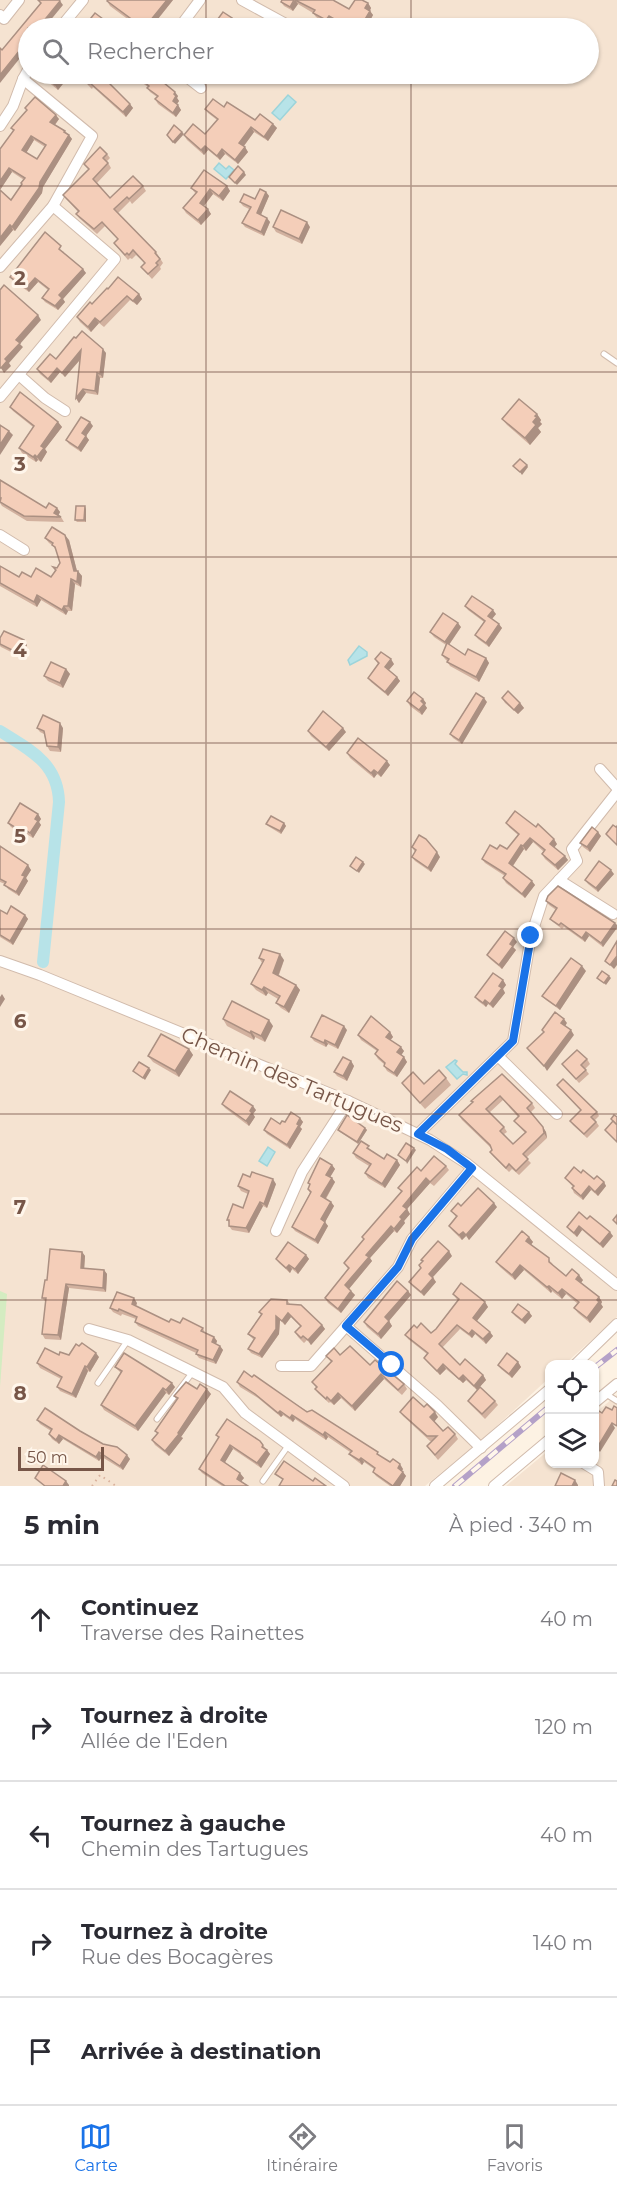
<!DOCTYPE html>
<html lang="fr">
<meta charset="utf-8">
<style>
:root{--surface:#fff;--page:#f2f2f3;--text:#2b2b33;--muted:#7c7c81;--line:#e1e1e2;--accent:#1a73e8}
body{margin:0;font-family:Montserrat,sans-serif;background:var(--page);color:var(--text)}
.controls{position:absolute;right:18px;bottom:18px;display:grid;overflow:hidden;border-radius:12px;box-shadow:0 2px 4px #0004}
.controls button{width:54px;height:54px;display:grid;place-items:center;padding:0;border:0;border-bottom:2px solid var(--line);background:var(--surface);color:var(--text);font:30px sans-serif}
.scale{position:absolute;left:18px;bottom:15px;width:86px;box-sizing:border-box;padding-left:6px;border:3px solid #775648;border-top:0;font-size:16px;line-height:21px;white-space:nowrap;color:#775648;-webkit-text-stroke:4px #fff6eb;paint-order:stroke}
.stop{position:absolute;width:18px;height:18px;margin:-14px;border:4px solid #1a73e8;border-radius:50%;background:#fff}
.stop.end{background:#1a73e8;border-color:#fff;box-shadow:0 2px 6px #0008}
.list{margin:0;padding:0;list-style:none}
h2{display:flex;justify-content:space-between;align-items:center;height:78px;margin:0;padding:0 24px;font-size:26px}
h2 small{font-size:20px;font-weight:400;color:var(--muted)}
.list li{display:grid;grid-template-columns:39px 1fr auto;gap:18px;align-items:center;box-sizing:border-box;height:108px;padding:0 24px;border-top:2px solid var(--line)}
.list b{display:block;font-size:22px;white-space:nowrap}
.list p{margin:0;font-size:20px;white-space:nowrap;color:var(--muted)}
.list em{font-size:20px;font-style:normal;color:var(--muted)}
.icon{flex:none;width:33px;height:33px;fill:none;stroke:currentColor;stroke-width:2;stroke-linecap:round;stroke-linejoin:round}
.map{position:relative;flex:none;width:617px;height:1486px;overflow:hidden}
.search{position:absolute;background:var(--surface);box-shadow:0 2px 4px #0004;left:18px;right:18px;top:18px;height:66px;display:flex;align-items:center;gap:15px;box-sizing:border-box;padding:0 21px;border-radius:33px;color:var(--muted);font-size:22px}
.sheet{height:618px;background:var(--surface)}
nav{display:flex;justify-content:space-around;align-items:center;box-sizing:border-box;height:84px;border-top:2px solid var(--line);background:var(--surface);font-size:16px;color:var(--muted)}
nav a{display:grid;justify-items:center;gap:3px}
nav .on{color:var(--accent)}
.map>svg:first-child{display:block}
.residential{fill:#f5e3d1;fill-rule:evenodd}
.green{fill:#d4ecc1}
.water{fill:#b7e3e8;stroke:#9cd4da;stroke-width:1.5}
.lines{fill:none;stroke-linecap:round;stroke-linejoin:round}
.canal{stroke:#b7e3e8;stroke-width:12}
.service-casing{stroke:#d1bbac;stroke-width:7}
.minor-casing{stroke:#d1bbac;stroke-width:12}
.path{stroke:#d9b19c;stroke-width:2;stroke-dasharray:1.5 4.5;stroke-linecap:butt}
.service{stroke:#fff;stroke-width:5}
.minor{stroke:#fff;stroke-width:10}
.rail-casing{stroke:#b4a1c8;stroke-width:6}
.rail{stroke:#fff6eb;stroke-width:4;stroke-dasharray:11;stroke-linecap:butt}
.wall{fill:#d2b19f;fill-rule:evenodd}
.shaded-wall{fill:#ab9082}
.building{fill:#f4ceb9;stroke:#ab9082;stroke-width:1.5;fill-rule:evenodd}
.route{stroke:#1a73e8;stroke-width:8}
.grid{fill:none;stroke:#775648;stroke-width:1.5;stroke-opacity:0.55}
.labels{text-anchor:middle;stroke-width:6;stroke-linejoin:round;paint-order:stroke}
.street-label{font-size:21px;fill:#775648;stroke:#fff6eb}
.grid-label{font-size:20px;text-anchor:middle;font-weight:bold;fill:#775648;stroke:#fff6eb;stroke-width:6;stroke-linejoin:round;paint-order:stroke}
</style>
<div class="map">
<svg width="617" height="1486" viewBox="0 0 617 1486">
<rect width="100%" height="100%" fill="#fdf2e3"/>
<g class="residential">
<path d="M0,0H617V1317L565,1364H550L549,1378L487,1435L425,1486H0ZM28,28H588V74H28Z"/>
<path d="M617,1395V1486H506L549,1450L550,1464H594L595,1413Z"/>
</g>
<path class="green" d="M0,1291L7,1294L0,1387Z"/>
<g class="water">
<path d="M288,95L296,102L280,120L272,113Z"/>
<path d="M219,163L226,169L229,166L234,170L226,179L214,169Z"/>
<path d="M359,646L367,652V656L350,665L348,660Z"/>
<path d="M455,1060L457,1061L455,1064L463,1072H467V1075L463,1074L457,1079L446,1067Z"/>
<path d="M268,1147L275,1152L267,1166L259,1161Z"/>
</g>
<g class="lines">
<path class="canal" d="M0,731C30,750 58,763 59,802L43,962"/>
<g class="service-casing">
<g id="service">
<path d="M604,354L617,363"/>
<path d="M98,1383L128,1340"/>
<path d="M606,1394L617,1401"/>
<path d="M157,1419L192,1373"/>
<path d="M263,1481L288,1446"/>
</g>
</g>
<g class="minor-casing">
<g id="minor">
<path d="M242,0L293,28"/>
<path d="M0,15L4,19L19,0"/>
<path d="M60,28L83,0"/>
<path d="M179,28L200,0"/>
<path d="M183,74L201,88"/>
<path d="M0,126L13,106L23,79L28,70"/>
<path d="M0,267L53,206L92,136L23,79"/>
<path d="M19,375L45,398L65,411"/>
<path d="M0,397L115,259L53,206"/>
<path d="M0,535L24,550"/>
<path d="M600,769L617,788"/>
<path d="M559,880L613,914"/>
<path d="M0,961L40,975L348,1101L430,1140L466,1163L617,1285"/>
<path d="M498,1056L557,1114"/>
<path d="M418,1134L513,1041L531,936L544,896L577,861L572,849L617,792"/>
<path d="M276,1231L302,1172L348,1101"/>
<path d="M346,1326L437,1405L481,1448"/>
<path d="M89,1329L128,1340L223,1387L245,1413L344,1486"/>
<path d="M576,1364L617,1324"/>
<path d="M281,1366H311L398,1267L412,1239L472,1168"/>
<path d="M594,1403L617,1384"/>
<path d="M585,1464L598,1472L599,1486"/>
<path d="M435,1486L550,1389"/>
<path d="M494,1486L550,1439"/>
</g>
</g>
<path class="path" d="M92,1486L100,1475L116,1486"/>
<use href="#service" class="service"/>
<use href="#minor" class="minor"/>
<g class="rail-casing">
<g id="rail">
<path d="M594,1368L617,1350"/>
<path d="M455,1486L550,1406"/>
</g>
</g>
<use href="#rail" class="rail"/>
</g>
<g class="wall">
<path d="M173,0L154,24L137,26L110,6L107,1Z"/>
<path d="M282,0H333L349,9L368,3L371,8L370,11L373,15L366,28H345L332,21L329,25L316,17L313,13L298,4L293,11L284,6L281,2Z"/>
<path d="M44,74H100L133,108L126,117L93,87L92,89L78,75L70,84L66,80L58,90L46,80L43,75Z"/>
<path d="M290,74H300L295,77L292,76Z"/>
<path d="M138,77L178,96L177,98L179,101L177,104L181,110L176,117L158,104L155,99L157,97L150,92L147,88L148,87L141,82Z"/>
<path d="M224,107L255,120L273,124L277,128L268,141L254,132L244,146L248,152L238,164L225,154L220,160L208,150L204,155L187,140L184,135L205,134L217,120L208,113L205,109Z"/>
<path d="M25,108L59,119L55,125L65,131L72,139L43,187L42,193L15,231L13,230L0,246V190L11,200L22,184L24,180L12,172L0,190L13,131L11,128L27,110ZM34,140L45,147L37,159L26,153Z"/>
<path d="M107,154L110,158L107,161L111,168L97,183L110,198L143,186L146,191L132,204L130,201L118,213L156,252L163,263L160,267L161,269L152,279L141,267L145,263L136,255L132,259L130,258L128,260L114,243L118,239L105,226L97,234L79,218L76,214L78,212L63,195L89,170L84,164Z"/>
<path d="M227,186L230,191L223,201L213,194L204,206L211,214L201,225L186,213L183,208L196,194L191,188Z"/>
<path d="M266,192L269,196L261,214L270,222L264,236L245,227L242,223L249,209L243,206L240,202L255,199Z"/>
<path d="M273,227H310L302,244L276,232Z"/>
<path d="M64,251L63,252L86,273L63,299L65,302L58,310L45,302L42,298L48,290L38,282L29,292L13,281L10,277Z"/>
<path d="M108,289L139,294L142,299L137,305L130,300L104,327L99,323L91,332L80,322L77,317Z"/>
<path d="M76,338L106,353L103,378H100L98,395L86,393L79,403L76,398L80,360L65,377L60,372L51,383L40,374L37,369L56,359Z"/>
<path d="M10,407L58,422L62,427L45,449L47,452L41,462L38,460L36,462L22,453L19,448L33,427L13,411Z"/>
<path d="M537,414L541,420L540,422L542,424L538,428L541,432L530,445L507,425L502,419Z"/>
<path d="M93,426L86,436L89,440L81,452L69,444L66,440Z"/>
<path d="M0,480L46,508H57L60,512L58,516L61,517L64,522L27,521L2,506L0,503Z"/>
<path d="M86,509V522H77L75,520Z"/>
<path d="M45,538L69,540L77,571L82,576L81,587L75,584L72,611H68L66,615L41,600L37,607L0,586V566L19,577H51L55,571L53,567L57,568L60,563L56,550L52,545L49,543Z"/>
<path d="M465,606L496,614L492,619L502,628L489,647L478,639L475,635L484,622L468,610Z"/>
<path d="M461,627L449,645L465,655L486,658L489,663L479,682L450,666L447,661L445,659L442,655L446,645L434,637L430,632Z"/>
<path d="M0,638L27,645L24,652L21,651L19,656L1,647L0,646Z"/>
<path d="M375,659L394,664L389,670L397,677L400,681L388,696L371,682L368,678L378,664Z"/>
<path d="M66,669L70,674L63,688L48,681L44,676Z"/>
<path d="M502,698L520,703L524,708L518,714L505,703Z"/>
<path d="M423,699L426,703L425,705L427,708L422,715L410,706L407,701Z"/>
<path d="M487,702L462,744L453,738L450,734Z"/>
<path d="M37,728H63L61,752L50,751L47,746L44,734L40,732Z"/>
<path d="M308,731L346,732L329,751L311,736Z"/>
<path d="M347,753L390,765L381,777L377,774L374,778L350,758Z"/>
<path d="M38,814L41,819L39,822L41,825L33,838L25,833L24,835L11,827L8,823Z"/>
<path d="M284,823L286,826L281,834L268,826L266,824Z"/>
<path d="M506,823L557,844L554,847L568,860L558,870L545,859L542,854L544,852L533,842L526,851L524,849L513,866L535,885L525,898L506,883L503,878L505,876L485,863L482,859L497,849H507L518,835L509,827Z"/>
<path d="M601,836L590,852L583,847L580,843Z"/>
<path d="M0,846L31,870L26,878L28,881L19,896L8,889L5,884L0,882Z"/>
<path d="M412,847L440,857L431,872L415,861L412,857L415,852Z"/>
<path d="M614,874L598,892L588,884L585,880Z"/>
<path d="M546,901L615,923L603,947L589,936L585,942L564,927L562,929L553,922L550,919L556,910L549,905Z"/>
<path d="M0,910L7,914L25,915L28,919L13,945L0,937Z"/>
<path d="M517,942L513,947L516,950L502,969L490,959L487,955Z"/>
<path d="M259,958L284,960L279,975L296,985L300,990L289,1013L281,1008L276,1003L278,999L268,993L266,996L256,990L251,984L262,963Z"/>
<path d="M586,971L560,1010L546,1000L542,996Z"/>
<path d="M503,980L506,985L503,989L505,993L493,1008L488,1004L486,1007L478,1001L475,997Z"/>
<path d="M223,1019L273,1026L265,1042L255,1037L254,1040L227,1026Z"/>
<path d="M347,1030L338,1049L328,1044L326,1047L314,1041L311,1037Z"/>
<path d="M390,1032L393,1037L390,1040L404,1051L401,1055L404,1057L407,1062L397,1077L387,1071L384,1066L385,1065L378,1059L375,1054L377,1051L361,1040L358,1035Z"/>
<path d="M189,1049L193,1055L179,1077L153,1062L148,1056Z"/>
<path d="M587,1059L590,1064L585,1069L589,1074L579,1083L562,1064Z"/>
<path d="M351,1061L354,1066L347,1081L337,1076L334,1072Z"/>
<path d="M502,1074L532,1103L535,1108L531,1112L546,1132L547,1138L526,1158L531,1163L519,1175L512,1169L509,1172L493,1156L490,1152L492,1150L491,1148L462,1120L459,1115ZM503,1100L518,1117L514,1121L525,1133L513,1144L504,1134L507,1132L504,1127L489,1113Z"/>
<path d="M446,1078L451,1085L425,1109L407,1089L402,1083L424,1084Z"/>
<path d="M557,1085L597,1112L599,1116L595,1120L599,1126L587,1138L573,1125L570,1121L581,1110Z"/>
<path d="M222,1104L256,1110L253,1114L255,1117L249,1126L225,1108Z"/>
<path d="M300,1118L303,1122L300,1127L302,1129L290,1149L267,1134L264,1130L285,1122Z"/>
<path d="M365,1128L367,1130L358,1144L340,1132L338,1130Z"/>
<path d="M372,1151L384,1159L397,1160L400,1165L385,1188L368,1178L365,1173L369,1166L356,1158L353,1153Z"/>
<path d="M332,1165L335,1169L330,1177L335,1182L326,1199L331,1202L334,1206L325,1222L328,1226L318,1244L295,1231L292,1227L310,1193L308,1189L310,1185L308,1183Z"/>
<path d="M446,1166L449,1170L434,1186L430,1183L407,1209L410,1214L404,1221L405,1223L397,1233L394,1231L370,1258L372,1261L349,1289L355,1295L341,1313L328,1303L325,1298L348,1269L344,1263L364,1239L362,1237L402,1193L398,1188L421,1171Z"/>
<path d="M581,1173L594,1179L604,1182L606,1186L598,1196L591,1190L583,1200L574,1193L572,1188L573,1187L565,1178Z"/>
<path d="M250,1177L276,1184L267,1208L263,1206L249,1233L232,1230L229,1226V1222L227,1220L243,1208L248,1194L241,1191L238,1186Z"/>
<path d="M461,1206L497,1207L469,1240L466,1236L462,1240L452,1230L449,1226L456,1217L451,1211Z"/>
<path d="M587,1219L613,1236L603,1248L582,1230L577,1237L570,1231L567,1227Z"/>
<path d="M529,1237L533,1242L531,1244L552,1263L553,1265L566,1276L583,1280L581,1283L599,1297L602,1302L601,1304L603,1307L590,1323L578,1313L574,1308L578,1304L566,1294L562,1299L552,1291L551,1293L524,1270L515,1280L500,1267L496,1262Z"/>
<path d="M82,1252L85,1256L84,1268L104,1270L107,1274L106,1292L69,1288L61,1340L45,1339L42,1334L46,1302L42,1298L47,1280Z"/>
<path d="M306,1255L309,1259L298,1274L292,1269L290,1273L279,1263L276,1259Z"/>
<path d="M452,1256L433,1277L436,1282L424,1296L412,1286L409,1282L421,1269L419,1265Z"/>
<path d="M408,1291L411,1295L389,1321L392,1326L381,1339L367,1327L364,1322Z"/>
<path d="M453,1294L485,1302L488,1307L477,1321L493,1336L486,1344L475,1334L472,1338L460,1329L442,1348L460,1365L483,1375L486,1380L477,1390L466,1380L463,1383L446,1369L440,1375L427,1362L424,1358L427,1354L408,1339L405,1335L417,1328L431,1333L436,1329L458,1301Z"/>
<path d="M287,1300L290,1304L322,1325L325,1329L311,1345L307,1340L304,1343L298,1337L295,1332L301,1327L291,1317L285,1325L280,1320L279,1334L262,1358L251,1353L248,1349L254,1340L248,1334L261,1315L259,1312Z"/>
<path d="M137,1303L136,1306L169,1322L203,1328L205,1333L214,1337L217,1341L216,1344L220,1346L223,1350L216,1364L199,1358L196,1354V1353L138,1326L135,1322L136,1319L122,1314L121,1316L113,1312L110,1308Z"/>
<path d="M512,1312H529L532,1316L525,1324L515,1316Z"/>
<path d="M59,1355L99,1357L90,1372L88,1371L76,1398L60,1391L57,1387L61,1379L40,1368L37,1363Z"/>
<path d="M340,1355L370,1365L404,1384L407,1389L402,1395L384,1379L355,1411L341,1398L334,1405L330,1402L329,1403L318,1393L315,1389L316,1387L312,1382L331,1362L326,1356Z"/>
<path d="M518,1362L521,1367L512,1378L501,1369L498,1365Z"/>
<path d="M115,1367L175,1387L169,1395L166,1393L138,1431L104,1410L101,1405L121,1373Z"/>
<path d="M252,1377L390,1462L403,1469L402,1471L406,1476L400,1486H390L376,1476L373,1472L374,1469L364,1462L362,1465L353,1458L349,1454L350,1452L328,1437L326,1440L295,1419L293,1422L283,1415L281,1417L258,1398L240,1387L237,1382Z"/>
<path d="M197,1389L211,1394L181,1437L183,1438L169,1456L155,1445L152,1440L157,1433L155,1431L177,1400L174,1396Z"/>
<path d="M468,1401H495L498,1405L485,1419L471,1405Z"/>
<path d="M424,1407L438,1417L434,1421L443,1431L455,1434L458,1439L438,1460L427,1446L432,1441H430L403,1416L400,1412Z"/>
<path d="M37,1420L80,1431L130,1459L123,1470L102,1457L99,1461L63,1439L59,1444L52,1439L49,1434L51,1431L40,1424Z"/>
<path d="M216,1435L263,1445L270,1454L261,1468L233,1449L225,1462L244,1478L241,1481L248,1486H222L202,1473L199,1469L219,1439Z"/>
</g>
<g class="shaded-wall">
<path d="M167,0H173L153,25L150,21Z"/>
<path d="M295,0L298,4L293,11L290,7Z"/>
<path d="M60,1L63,5L44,28H38Z"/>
<path d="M368,3L371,8L369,12L365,8Z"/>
<path d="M370,11L373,15L366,28H360Z"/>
<path d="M329,16L332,21L329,25L326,20Z"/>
<path d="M232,18L235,23L230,28H224Z"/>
<path d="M28,40V48L0,83V75Z"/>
<path d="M72,74H77L78,75L70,84L67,79Z"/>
<path d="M63,76L66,80L58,90L55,85Z"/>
<path d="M175,92L178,96L177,98L179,101L176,105L173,101L174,94Z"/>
<path d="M130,104L133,108L126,117L123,112Z"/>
<path d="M178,105L181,110L176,117L173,113Z"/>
<path d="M56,115L59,119L53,127L50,122Z"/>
<path d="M273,124L277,128L268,141L264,137Z"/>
<path d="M251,127L254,132L243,147L239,143Z"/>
<path d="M182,132L184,134L175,144L173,142Z"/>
<path d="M69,135L72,139L43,187L42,193L15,231L12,227Z"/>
<path d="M31,136L34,140L25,155L22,150Z"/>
<path d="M205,146L208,150L204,155L201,150Z"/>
<path d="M245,147L248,152L238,164L235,160Z"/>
<path d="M222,149L225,154L220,160L217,156Z"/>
<path d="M9,168L12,172L0,190V181Z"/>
<path d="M244,172L246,175L237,185L235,183Z"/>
<path d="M227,186L230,191L223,201L219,196Z"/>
<path d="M210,189L213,194L203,207L200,203Z"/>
<path d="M266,192L269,196L260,217L257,213Z"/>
<path d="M208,209L211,214L201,225L198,220Z"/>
<path d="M267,218L270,222L264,236L261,232Z"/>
<path d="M307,222L310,227L302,244L299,239Z"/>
<path d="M10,225L13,230L0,246V238Z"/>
<path d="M83,269L86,273L63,299L65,302L58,310L55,306L59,295Z"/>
<path d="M35,278L38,282L29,292L26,288Z"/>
<path d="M139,294L142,299L137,305L133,301Z"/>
<path d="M38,315L41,320L20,344L23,347L9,363L11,366L4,373L1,368L16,340Z"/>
<path d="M95,318L99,323L91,332L88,327Z"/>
<path d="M103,349L106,353L103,378L100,374Z"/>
<path d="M81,350L84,355L65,377L62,373Z"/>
<path d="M57,368L60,372L51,383L48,379Z"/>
<path d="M97,373L100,378L98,395L95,391Z"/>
<path d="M83,389L86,393L79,403L76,398Z"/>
<path d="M537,414L541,420L540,422L542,424L538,428L541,432L530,445L525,438Z"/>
<path d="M58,422L62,427L45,449L47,452L41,462L37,457L41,446Z"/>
<path d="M90,422L93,426L86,436L89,440L81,452L78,448L82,433Z"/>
<path d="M9,431L13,435L0,455V445Z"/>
<path d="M35,455L38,460L36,462L33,457Z"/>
<path d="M527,465L528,467L522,475L520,472Z"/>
<path d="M85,506L86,509V522L84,520Z"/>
<path d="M57,508L60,512L57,518L54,513Z"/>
<path d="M65,535L69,540L78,575V571L82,576L81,587L77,582Z"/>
<path d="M71,579L75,584L72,611L68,606Z"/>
<path d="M37,595L41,600L37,607L34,602Z"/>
<path d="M64,606L68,611L66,615L62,610Z"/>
<path d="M493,610L496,614L491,620L488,616Z"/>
<path d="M458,623L461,627L448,646L445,642Z"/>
<path d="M499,624L502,628L489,647L486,643Z"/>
<path d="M24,640L27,645L24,652L21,648Z"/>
<path d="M18,647L21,651L19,656L16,652Z"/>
<path d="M486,658L489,663L479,682L476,677Z"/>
<path d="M391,659L394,664L388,671L385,667Z"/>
<path d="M66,669L70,674L63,688L60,683Z"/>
<path d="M397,677L400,681L388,696L385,692Z"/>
<path d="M484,698L487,702L462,744L459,740Z"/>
<path d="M423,699L426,703L425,705L427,708L422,715L419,710L421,701Z"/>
<path d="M520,703L524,708L518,714L514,710Z"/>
<path d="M60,723L63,728L61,752L58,747Z"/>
<path d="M343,728L346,732L329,751L326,747Z"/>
<path d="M387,761L390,765L381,777L378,773Z"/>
<path d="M374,770L377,774L374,778L371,773Z"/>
<path d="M38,814L41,819L39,822L41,825L33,838L30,833L35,819Z"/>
<path d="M284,823L286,826L281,834L280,831Z"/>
<path d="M22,828L25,833L24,835L21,831Z"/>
<path d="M598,832L601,836L590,852L587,847Z"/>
<path d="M530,838L533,842L526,851L523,846Z"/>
<path d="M554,839L557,844L554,848L550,844Z"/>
<path d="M521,845L524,849L512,867L509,863Z"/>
<path d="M437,852L440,857L431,872L428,868Z"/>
<path d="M565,856L568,860L558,870L555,865Z"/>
<path d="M363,862L365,864L359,873L357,871Z"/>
<path d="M28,865L31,870L26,878L28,881L19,896L16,892L22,875Z"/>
<path d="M611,870L614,874L598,892L596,888Z"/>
<path d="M532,881L535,885L525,898L522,894Z"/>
<path d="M25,915L28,919L13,945L10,941Z"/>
<path d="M615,923L617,925V928L603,947L601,943Z"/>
<path d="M586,932L589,936L585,942L582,938Z"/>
<path d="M514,938L517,942L513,947L516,950L502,969L499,965L510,944Z"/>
<path d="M280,954L284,960L277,979L273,973Z"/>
<path d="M617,956V965L614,969L610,965Z"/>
<path d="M582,966L586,971L560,1010L556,1006Z"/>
<path d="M609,976L611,978L606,985L604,983Z"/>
<path d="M503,980L506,985L503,989L505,993L493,1008L490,1004L499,986Z"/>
<path d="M296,985L300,990L289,1013L284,1007Z"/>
<path d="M264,987L268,993L266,996L262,990Z"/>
<path d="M2,994L5,999L0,1007V997Z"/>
<path d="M485,1000L488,1004L486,1007L483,1003Z"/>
<path d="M564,1019L567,1023L564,1028L561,1023Z"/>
<path d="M269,1020L273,1026L265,1042L261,1036Z"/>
<path d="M344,1026L347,1030L338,1049L335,1045Z"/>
<path d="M571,1030L574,1035L547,1071L544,1066Z"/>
<path d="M251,1031L255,1037L254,1040L250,1033Z"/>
<path d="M390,1032L393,1037L389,1042L386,1037Z"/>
<path d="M325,1040L328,1044L326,1047L324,1043Z"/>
<path d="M401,1047L404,1051L400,1057L397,1052Z"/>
<path d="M189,1049L193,1055L179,1077L175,1071Z"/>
<path d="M404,1057L407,1062L397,1077L394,1073Z"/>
<path d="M351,1061L354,1066L347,1081L343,1076Z"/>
<path d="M149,1068L151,1070L145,1080L143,1078Z"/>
<path d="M253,1106L256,1110L253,1114L255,1117L249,1126L246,1121L250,1111Z"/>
<path d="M300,1118L303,1122L300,1127L302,1129L290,1149L287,1145Z"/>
<path d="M543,1127L546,1132L547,1138L544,1133Z"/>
<path d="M365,1128L367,1130L358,1144L357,1142Z"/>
<path d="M414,1148L416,1150L407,1164L406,1161Z"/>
<path d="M397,1160L400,1165L385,1188L382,1184Z"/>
<path d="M332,1165L335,1169L329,1179L326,1175Z"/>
<path d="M332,1178L335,1182L324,1201L321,1196Z"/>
<path d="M426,1178L430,1183L407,1209L410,1214L404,1221L405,1223L397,1233L394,1229L400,1217L403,1206Z"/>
<path d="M273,1179L276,1184L267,1208L264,1204Z"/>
<path d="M604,1182L606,1186L598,1196L595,1192Z"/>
<path d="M589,1186L591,1190L583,1200L581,1196Z"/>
<path d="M260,1202L263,1206L249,1233L246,1228Z"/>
<path d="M331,1202L334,1206L324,1224L321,1219Z"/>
<path d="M494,1203L497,1207L469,1240L466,1235Z"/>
<path d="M325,1222L328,1226L318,1244L315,1240Z"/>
<path d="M391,1226L394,1231L370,1258L372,1261L348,1290L345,1285L366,1255Z"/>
<path d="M579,1226L582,1230L577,1237L574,1233Z"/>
<path d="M463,1232L466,1236L462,1240L459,1235Z"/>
<path d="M610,1232L613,1236L603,1248L600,1244Z"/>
<path d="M529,1237L533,1242L530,1246L526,1241Z"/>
<path d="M449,1251L452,1256L432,1278L429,1274Z"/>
<path d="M82,1252L85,1256L84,1272L81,1268Z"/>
<path d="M306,1255L309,1259L298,1274L295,1269Z"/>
<path d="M289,1265L292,1269L290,1273L286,1268Z"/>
<path d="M520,1265L524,1270L515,1280L512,1275Z"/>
<path d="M104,1270L107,1274L106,1292L103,1288Z"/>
<path d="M579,1275L583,1280L580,1284L576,1279Z"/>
<path d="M433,1278L436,1282L424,1296L421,1292Z"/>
<path d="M66,1284L69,1288L61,1340L58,1335Z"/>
<path d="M549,1286L552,1291L551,1293L547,1287Z"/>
<path d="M562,1289L566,1294L562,1299L558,1293Z"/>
<path d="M351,1291L355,1295L341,1313L338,1309Z"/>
<path d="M408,1291L411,1295L388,1322L385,1317Z"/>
<path d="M599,1297L602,1302L601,1304L603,1307L590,1323L587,1318Z"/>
<path d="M134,1298L137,1303L135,1308L132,1304Z"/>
<path d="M485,1302L488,1307L476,1322L473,1318Z"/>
<path d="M529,1312L532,1316L525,1324L522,1320Z"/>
<path d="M288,1313L291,1317L285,1325L282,1321Z"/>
<path d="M276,1316L280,1320L279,1334L262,1358L259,1354Z"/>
<path d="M389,1321L392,1326L381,1339L378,1334Z"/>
<path d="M322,1325L325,1329L311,1345L308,1340Z"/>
<path d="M472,1330L475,1334L472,1338L469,1334Z"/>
<path d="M490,1332L493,1336L486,1344L483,1339Z"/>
<path d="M214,1337L217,1341L215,1346L212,1342Z"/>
<path d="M220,1346L223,1350L216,1364L213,1360Z"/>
<path d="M96,1353L99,1357L90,1372L87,1367Z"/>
<path d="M518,1362L521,1367L512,1378L509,1374Z"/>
<path d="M443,1364L446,1369L440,1375L437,1371Z"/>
<path d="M85,1366L88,1371L76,1398L72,1394Z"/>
<path d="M381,1374L384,1379L355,1411L352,1406Z"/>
<path d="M463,1375L466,1380L463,1383L459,1379Z"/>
<path d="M483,1375L486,1380L477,1390L474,1386Z"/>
<path d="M172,1383L175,1387L169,1395L166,1390Z"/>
<path d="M163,1388L166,1393L138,1431L135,1426Z"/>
<path d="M207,1389L211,1394L181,1437L183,1438L169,1456L165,1451Z"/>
<path d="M338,1393L341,1398L334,1405L331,1401Z"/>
<path d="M280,1411L283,1415L281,1417L278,1413Z"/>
<path d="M435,1412L438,1417L434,1422L430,1417Z"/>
<path d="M292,1415L295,1419L293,1422L290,1418Z"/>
<path d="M612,1423L615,1428L600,1452L597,1448Z"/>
<path d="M325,1432L328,1437L326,1440L323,1435Z"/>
<path d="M59,1435L63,1439L59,1444L56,1440Z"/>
<path d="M230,1445L233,1449L224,1464L221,1460Z"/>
<path d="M594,1446L598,1451L595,1455L594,1454Z"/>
<path d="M267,1450L270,1454L261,1468L257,1463Z"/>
<path d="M99,1452L102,1457L99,1461L96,1457Z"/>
<path d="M127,1455L130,1459L123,1470L120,1466Z"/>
<path d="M361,1458L364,1462L362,1465L359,1460Z"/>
<path d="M400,1464L403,1469L401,1472L398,1468Z"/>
<path d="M403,1472L406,1476L400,1486H393Z"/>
<path d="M240,1473L244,1478L240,1483L237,1479Z"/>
<path d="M575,1480L578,1485V1486H572Z"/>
<path d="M66,1481L69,1485V1486H63Z"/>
</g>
<g class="building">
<path d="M38,0H59L60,1L38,28H28V40L0,75V48L2,50L41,3Z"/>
<path d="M108,0H167L150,21L155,25L152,28H135L138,24L107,1Z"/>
<path d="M282,0H294L290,7L281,2Z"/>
<path d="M295,0H333L349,9L355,0H362L368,3L365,8L370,11L360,28H350L329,16L326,20L313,13L315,10Z"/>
<path d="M223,12L232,18L224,28H205L212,21L215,23Z"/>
<path d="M95,13L115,28H102L91,18Z"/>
<path d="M44,74H72L67,79L63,76L55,85L43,75Z"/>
<path d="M78,74H100L130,104L123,112L90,83L89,84Z"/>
<path d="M141,74H153L175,92L174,94L176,96L173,101L178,105L173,113L155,99L158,96L147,88L149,86L138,77Z"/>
<path d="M35,97L56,115L50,122L65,131L64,132L69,135L40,182L39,188L12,227L10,225L0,238V190L11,200L22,184L21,183L25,178L9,168L0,181V149L14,130L11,128L27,110L25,108ZM31,136L46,145L37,159L22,150Z"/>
<path d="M213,99L224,107L227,102L255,120L260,114L273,124L264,137L251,127L239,143L245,147L235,160L222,149L217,156L205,146L201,150L184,135L193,124L205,134L218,119L205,109Z"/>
<path d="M174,125L182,132L173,142L167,135Z"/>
<path d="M100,147L107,154L103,158L108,163L93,179L110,198L133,176L143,186L129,199L127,197L114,209L156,252L155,253L160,259L156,263L158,265L148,274L141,267L145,263L133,250L129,255L127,253L125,255L114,243L118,239L102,222L94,229L76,214L79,211L63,195L89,169L84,164Z"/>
<path d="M238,166L244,172L235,183L229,177Z"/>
<path d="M204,170L227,186L219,196L210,189L200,203L208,209L198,220L183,208L197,192L191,188Z"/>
<path d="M260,189L266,192L257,213L267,218L261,232L242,223L251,207L240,202L244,194L255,199Z"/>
<path d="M281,210L307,222L299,239L273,227Z"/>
<path d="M45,232L61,246L59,249L83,269L59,295L62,298L55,306L42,298L49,289L35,278L26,288L10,277Z"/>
<path d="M118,277L139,294L133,301L127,296L100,322L95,318L88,327L77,317L90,302L92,304L107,288L108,289Z"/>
<path d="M4,285L38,315L16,340L20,343L5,359L7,361L1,368H0V290Z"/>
<path d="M82,331L103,349L100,374L97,373L95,391L83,389L76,398L81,350L62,373L57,368L48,379L37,369L50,354L56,359L74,337L76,338Z"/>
<path d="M20,392L58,422L41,446L44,448L37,457L35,455L33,457L19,448L34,426L10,407Z"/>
<path d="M519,399L537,414L535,416L537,417L533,422L536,425L525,438L502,419Z"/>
<path d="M81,417L90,422L82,433L86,436L78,448L66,440Z"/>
<path d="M0,425L9,431L0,445Z"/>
<path d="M520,459L527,465L520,472L513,466Z"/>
<path d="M0,480L46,508L49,503L57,508L54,513L61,517L24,516L0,502L1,498H0Z"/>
<path d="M76,506H85L84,520H75Z"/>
<path d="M52,527L65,535L74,571H78L77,582L71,579L68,606H64L62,610L37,595L34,602L0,583V566L19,577L22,572L31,577L36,568L51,577L56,570L53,567L57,568L60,563L55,547L52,545L53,543L45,538Z"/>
<path d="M472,596L493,610L488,616L499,624L486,643L475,635L485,621L465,606Z"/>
<path d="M443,613L458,623L445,642L430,632Z"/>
<path d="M4,631L24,640L21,648L18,647L16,652L0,644V638Z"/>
<path d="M447,643L465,655L468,649L486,658L476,677L447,662L449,659L442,655Z"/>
<path d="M381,652L391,659L385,667L397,677L385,692L368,678L379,663L375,659Z"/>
<path d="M51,662L66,669L60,683L44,676Z"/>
<path d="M508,691L520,703L514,710L502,698Z"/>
<path d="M414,692L423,699L421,701L424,704L419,710L407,701Z"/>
<path d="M476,693L484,698L459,740L450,734Z"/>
<path d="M323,711L343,728L326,747L308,731Z"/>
<path d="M43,715L60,723L58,747L47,746L44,731L37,728Z"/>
<path d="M358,738L387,761L378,773L374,770L371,773L347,753Z"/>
<path d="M20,803L38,814L35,819L38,821L30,833L22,828L21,831L8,823Z"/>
<path d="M515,811L536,827L538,824L554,839L550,844L565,856L555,865L542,854L545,850L530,838L523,846L521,845L509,863L532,881L522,894L503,878L506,874L482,859L490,845L497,849L500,845L507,849L519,834L506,823Z"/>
<path d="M271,816L284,823L280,831L266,824Z"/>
<path d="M613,825L616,827L617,826V845L606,834Z"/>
<path d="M592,827L598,832L587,847L580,843Z"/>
<path d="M419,835L426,839L437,852L428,868L412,857L416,850L412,847Z"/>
<path d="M0,846L28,865L22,875L25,876L16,892L4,885L6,882L0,879Z"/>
<path d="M356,857L363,862L357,871L350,866Z"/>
<path d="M599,861L611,870L596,888L585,880Z"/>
<path d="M558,886L615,923L601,943L586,932L582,938L561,923L559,925L550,919L557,908L546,901L548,896Z"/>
<path d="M11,906L25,915L10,941L0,935V910L7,914Z"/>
<path d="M505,931L514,938L510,944L513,946L499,965L487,955Z"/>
<path d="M617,941V956L610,965L605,961Z"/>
<path d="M263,949L280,954L273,973L296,985L284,1007L276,1003L280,996L264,987L262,990L251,984L264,960L259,958Z"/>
<path d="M571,958L582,966L556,1006L542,996Z"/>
<path d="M602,971L609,976L604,983L597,978Z"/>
<path d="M493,973L503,980L499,986L502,988L490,1004L485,1000L483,1003L475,997Z"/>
<path d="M232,1001L269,1020L261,1036L251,1031L250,1033L223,1019Z"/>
<path d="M555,1012L564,1019L561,1023L571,1030L544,1066L527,1048L544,1032L542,1030Z"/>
<path d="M322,1015L344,1026L335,1045L325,1040L324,1043L311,1037Z"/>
<path d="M371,1016L390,1032L386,1037L401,1047L397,1052L404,1057L394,1073L384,1066L385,1063L375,1054L378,1050L358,1035Z"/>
<path d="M161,1034L189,1049L175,1071L148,1056Z"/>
<path d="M577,1050L587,1059L581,1065L586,1070L576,1079L562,1064Z"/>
<path d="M343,1057L351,1061L343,1076L334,1072Z"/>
<path d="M139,1062L149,1068L143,1078L133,1071Z"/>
<path d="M439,1070L446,1078L420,1103L402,1083L413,1072L424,1084Z"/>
<path d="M502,1074L532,1103L527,1108L543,1127L544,1133L523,1154L528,1159L516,1171L509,1164L506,1168L490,1152L492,1150L490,1145L459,1115L473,1102L471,1101ZM500,1096L519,1116L514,1121L526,1132L513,1144L500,1131L504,1127L486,1109Z"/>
<path d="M563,1079L597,1112L591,1117L596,1122L584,1134L570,1121L581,1110L557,1085Z"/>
<path d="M230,1091L253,1106L250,1111L252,1113L246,1121L222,1104Z"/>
<path d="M291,1112L300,1118L297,1124L299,1125L287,1145L264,1130L271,1118L280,1124L282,1121L285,1122Z"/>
<path d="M347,1115L365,1128L357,1142L338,1130Z"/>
<path d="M614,1115L617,1117V1125L611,1119Z"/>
<path d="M613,1121L617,1125V1142L605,1130Z"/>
<path d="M361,1141L369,1146L367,1148L384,1159L387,1154L397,1160L382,1184L365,1173L371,1164L353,1153Z"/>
<path d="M406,1143L414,1148L406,1161L398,1155Z"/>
<path d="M434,1156L446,1166L430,1182L426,1178L403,1206L407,1209L400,1217L402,1219L394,1229L391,1226L366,1255L369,1257L345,1285L351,1291L338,1309L325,1298L349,1268L344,1263L364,1239L362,1237L402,1191L398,1188L417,1167L421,1171Z"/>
<path d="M320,1158L332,1165L326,1175L332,1178L321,1196L331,1202L321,1219L325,1222L315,1240L292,1227L311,1192L308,1189L310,1184L308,1183Z"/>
<path d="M574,1167L581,1173L583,1170L594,1179L597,1176L604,1182L595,1192L589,1186L581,1196L572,1188L574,1186L565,1178Z"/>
<path d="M252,1172L273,1179L264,1204L260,1202L246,1228L229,1226V1220H227L233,1204L243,1208L249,1191L238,1186L243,1174L250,1177Z"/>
<path d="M478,1188L494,1203L466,1235L463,1232L459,1235L449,1226L457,1216L451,1211L458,1203L461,1206Z"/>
<path d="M579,1212L587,1219L590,1216L610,1232L600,1244L579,1226L574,1233L567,1227Z"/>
<path d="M617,1215V1224L613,1220Z"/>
<path d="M522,1231L529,1237L526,1241L549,1258V1262L566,1276L572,1269L579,1275L576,1279L599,1297L597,1300L599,1302L587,1318L574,1308L579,1302L562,1289L558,1293L549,1286L547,1287L520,1265L512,1275L496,1262Z"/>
<path d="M438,1241L449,1251L429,1274L433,1278L421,1292L409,1282L421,1268L419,1265L423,1261L421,1260Z"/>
<path d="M288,1242L306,1255L295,1269L289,1265L286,1268L276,1259Z"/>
<path d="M50,1249L82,1252L81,1268L104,1270L103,1288L66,1284L58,1335L42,1334L46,1298H42L45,1280H47Z"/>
<path d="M397,1281L408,1291L385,1317L389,1321L378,1334L364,1322Z"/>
<path d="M461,1283L485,1302L473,1318L490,1332L483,1339L472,1330L469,1334L457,1325L439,1344L460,1365L465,1359L483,1375L474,1386L463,1375L459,1379L443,1364L437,1371L424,1358L428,1353L405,1335L414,1325L417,1328L421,1323L431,1333L436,1329L459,1299L453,1294Z"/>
<path d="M117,1292L134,1298L132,1304L169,1322L171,1319L180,1323L183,1318L203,1328L201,1331L214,1337L212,1342L220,1346L213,1360L196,1354L198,1350L135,1322L137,1317L119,1309L118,1311L110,1308Z"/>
<path d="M271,1299L287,1300V1304L301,1305L322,1325L308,1340L303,1336L301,1338L295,1332L301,1326L288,1313L282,1321L276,1316V1329L259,1354L248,1349L255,1338L248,1334L262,1314L259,1312Z"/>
<path d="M518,1304L529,1312L522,1320L512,1312Z"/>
<path d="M82,1343L96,1353L87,1367L85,1366L72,1394L57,1387L62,1377L37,1363L45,1348L59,1355L60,1352L69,1355L76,1344L79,1346Z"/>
<path d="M350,1346L370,1365L375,1360L404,1384L398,1390L381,1374L352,1406L338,1393L331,1401L327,1397L326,1399L315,1389L317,1387L312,1382L332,1361L326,1356L334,1348L340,1355Z"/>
<path d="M124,1353L172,1383L166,1390L163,1388L135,1426L101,1405L122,1371L115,1367Z"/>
<path d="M507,1353L518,1362L509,1374L498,1365Z"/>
<path d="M244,1371L252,1377L254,1375L307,1412L312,1410L378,1452L377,1454L390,1462L393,1459L400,1464L398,1468L403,1472L393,1486L373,1472L375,1468L361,1458L359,1460L349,1454L352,1451L325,1432L323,1435L292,1415L290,1418L280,1411L278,1413L255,1394L237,1382Z"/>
<path d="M186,1382L197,1389L200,1384L207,1389L178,1433L179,1434L165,1451L152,1440L158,1433L155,1431L178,1398L174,1396Z"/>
<path d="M480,1387L495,1401L482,1414L468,1401Z"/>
<path d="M413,1397L424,1407L427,1404L435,1412L430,1417L443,1431L448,1427L455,1434L435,1455L427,1446L437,1436H427L400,1412Z"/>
<path d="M614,1406L617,1408V1426L612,1423L597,1448L594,1446V1419L599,1411L602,1413L606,1407L612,1410Z"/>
<path d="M45,1408L80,1431L103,1444L117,1447L127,1455L120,1466L99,1452L96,1457L59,1435L56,1440L49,1434L52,1429L37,1420Z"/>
<path d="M227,1419L260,1441L263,1445L262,1447L267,1450L257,1463L230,1445L221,1460L240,1473L237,1479L248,1486H225L199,1469L219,1437L216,1435Z"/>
<path d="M284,1461L313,1481L315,1478L326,1486H279L283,1479L275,1474Z"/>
<path d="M43,1465L66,1481L63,1486H45L35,1478Z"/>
<path d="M561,1473L575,1480L572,1486H555Z"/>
<path d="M615,1480L617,1481V1486H612Z"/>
</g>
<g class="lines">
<path class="route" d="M392,1365L346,1326L398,1267L412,1239L472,1168L447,1149L418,1134L513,1041L531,936"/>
</g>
<path class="grid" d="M206,0V28M411,0V28M206,74V1486M411,74V1486M0,186H617M0,372H617M0,557H617M0,743H617M0,929H617M0,1114H617M0,1300H617"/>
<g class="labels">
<g class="street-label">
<text transform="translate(292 1080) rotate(23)" y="7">Chemin des Tartugues</text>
</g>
</g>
<g class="grid-label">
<text x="20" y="285">2</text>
<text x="20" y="471">3</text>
<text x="20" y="657">4</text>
<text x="20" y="843">5</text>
<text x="20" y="1028">6</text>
<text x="20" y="1214">7</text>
<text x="20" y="1400">8</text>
</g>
</svg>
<div class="controls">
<button><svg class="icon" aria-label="locate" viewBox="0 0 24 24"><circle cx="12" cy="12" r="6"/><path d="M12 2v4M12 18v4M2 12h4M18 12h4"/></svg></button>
<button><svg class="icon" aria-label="layers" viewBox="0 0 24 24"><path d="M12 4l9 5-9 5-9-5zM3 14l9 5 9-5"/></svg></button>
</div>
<div class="scale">50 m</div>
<div class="stop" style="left:392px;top:1365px"></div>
<div class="stop end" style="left:531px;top:936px"></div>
<div class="search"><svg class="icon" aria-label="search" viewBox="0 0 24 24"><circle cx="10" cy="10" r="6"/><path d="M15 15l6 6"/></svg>Rechercher</div>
</div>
<section class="sheet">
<h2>5 min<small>À pied · 340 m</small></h2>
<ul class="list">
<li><svg class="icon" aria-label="ahead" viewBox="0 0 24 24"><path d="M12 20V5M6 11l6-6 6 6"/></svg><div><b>Continuez</b><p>Traverse des Rainettes</p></div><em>40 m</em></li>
<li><svg class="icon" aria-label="right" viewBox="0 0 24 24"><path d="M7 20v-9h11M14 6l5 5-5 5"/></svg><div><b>Tournez à droite</b><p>Allée de l'Eden</p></div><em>120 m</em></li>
<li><svg class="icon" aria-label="left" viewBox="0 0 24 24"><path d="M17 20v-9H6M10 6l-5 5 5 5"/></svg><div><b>Tournez à gauche</b><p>Chemin des Tartugues</p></div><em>40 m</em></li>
<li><svg class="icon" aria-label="right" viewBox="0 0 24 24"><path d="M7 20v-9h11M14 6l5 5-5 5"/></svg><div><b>Tournez à droite</b><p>Rue des Bocagères</p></div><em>140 m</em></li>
<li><svg class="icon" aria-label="arrive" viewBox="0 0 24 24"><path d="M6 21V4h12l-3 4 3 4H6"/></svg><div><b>Arrivée à destination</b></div></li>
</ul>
</section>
<nav>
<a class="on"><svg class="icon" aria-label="map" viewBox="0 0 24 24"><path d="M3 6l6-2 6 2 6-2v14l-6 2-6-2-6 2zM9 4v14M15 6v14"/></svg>Carte</a>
<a><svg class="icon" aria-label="directions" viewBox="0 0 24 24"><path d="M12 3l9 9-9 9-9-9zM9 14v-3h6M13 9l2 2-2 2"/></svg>Itinéraire</a>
<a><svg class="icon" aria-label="saved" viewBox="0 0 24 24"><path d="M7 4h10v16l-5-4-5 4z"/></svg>Favoris</a>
</nav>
